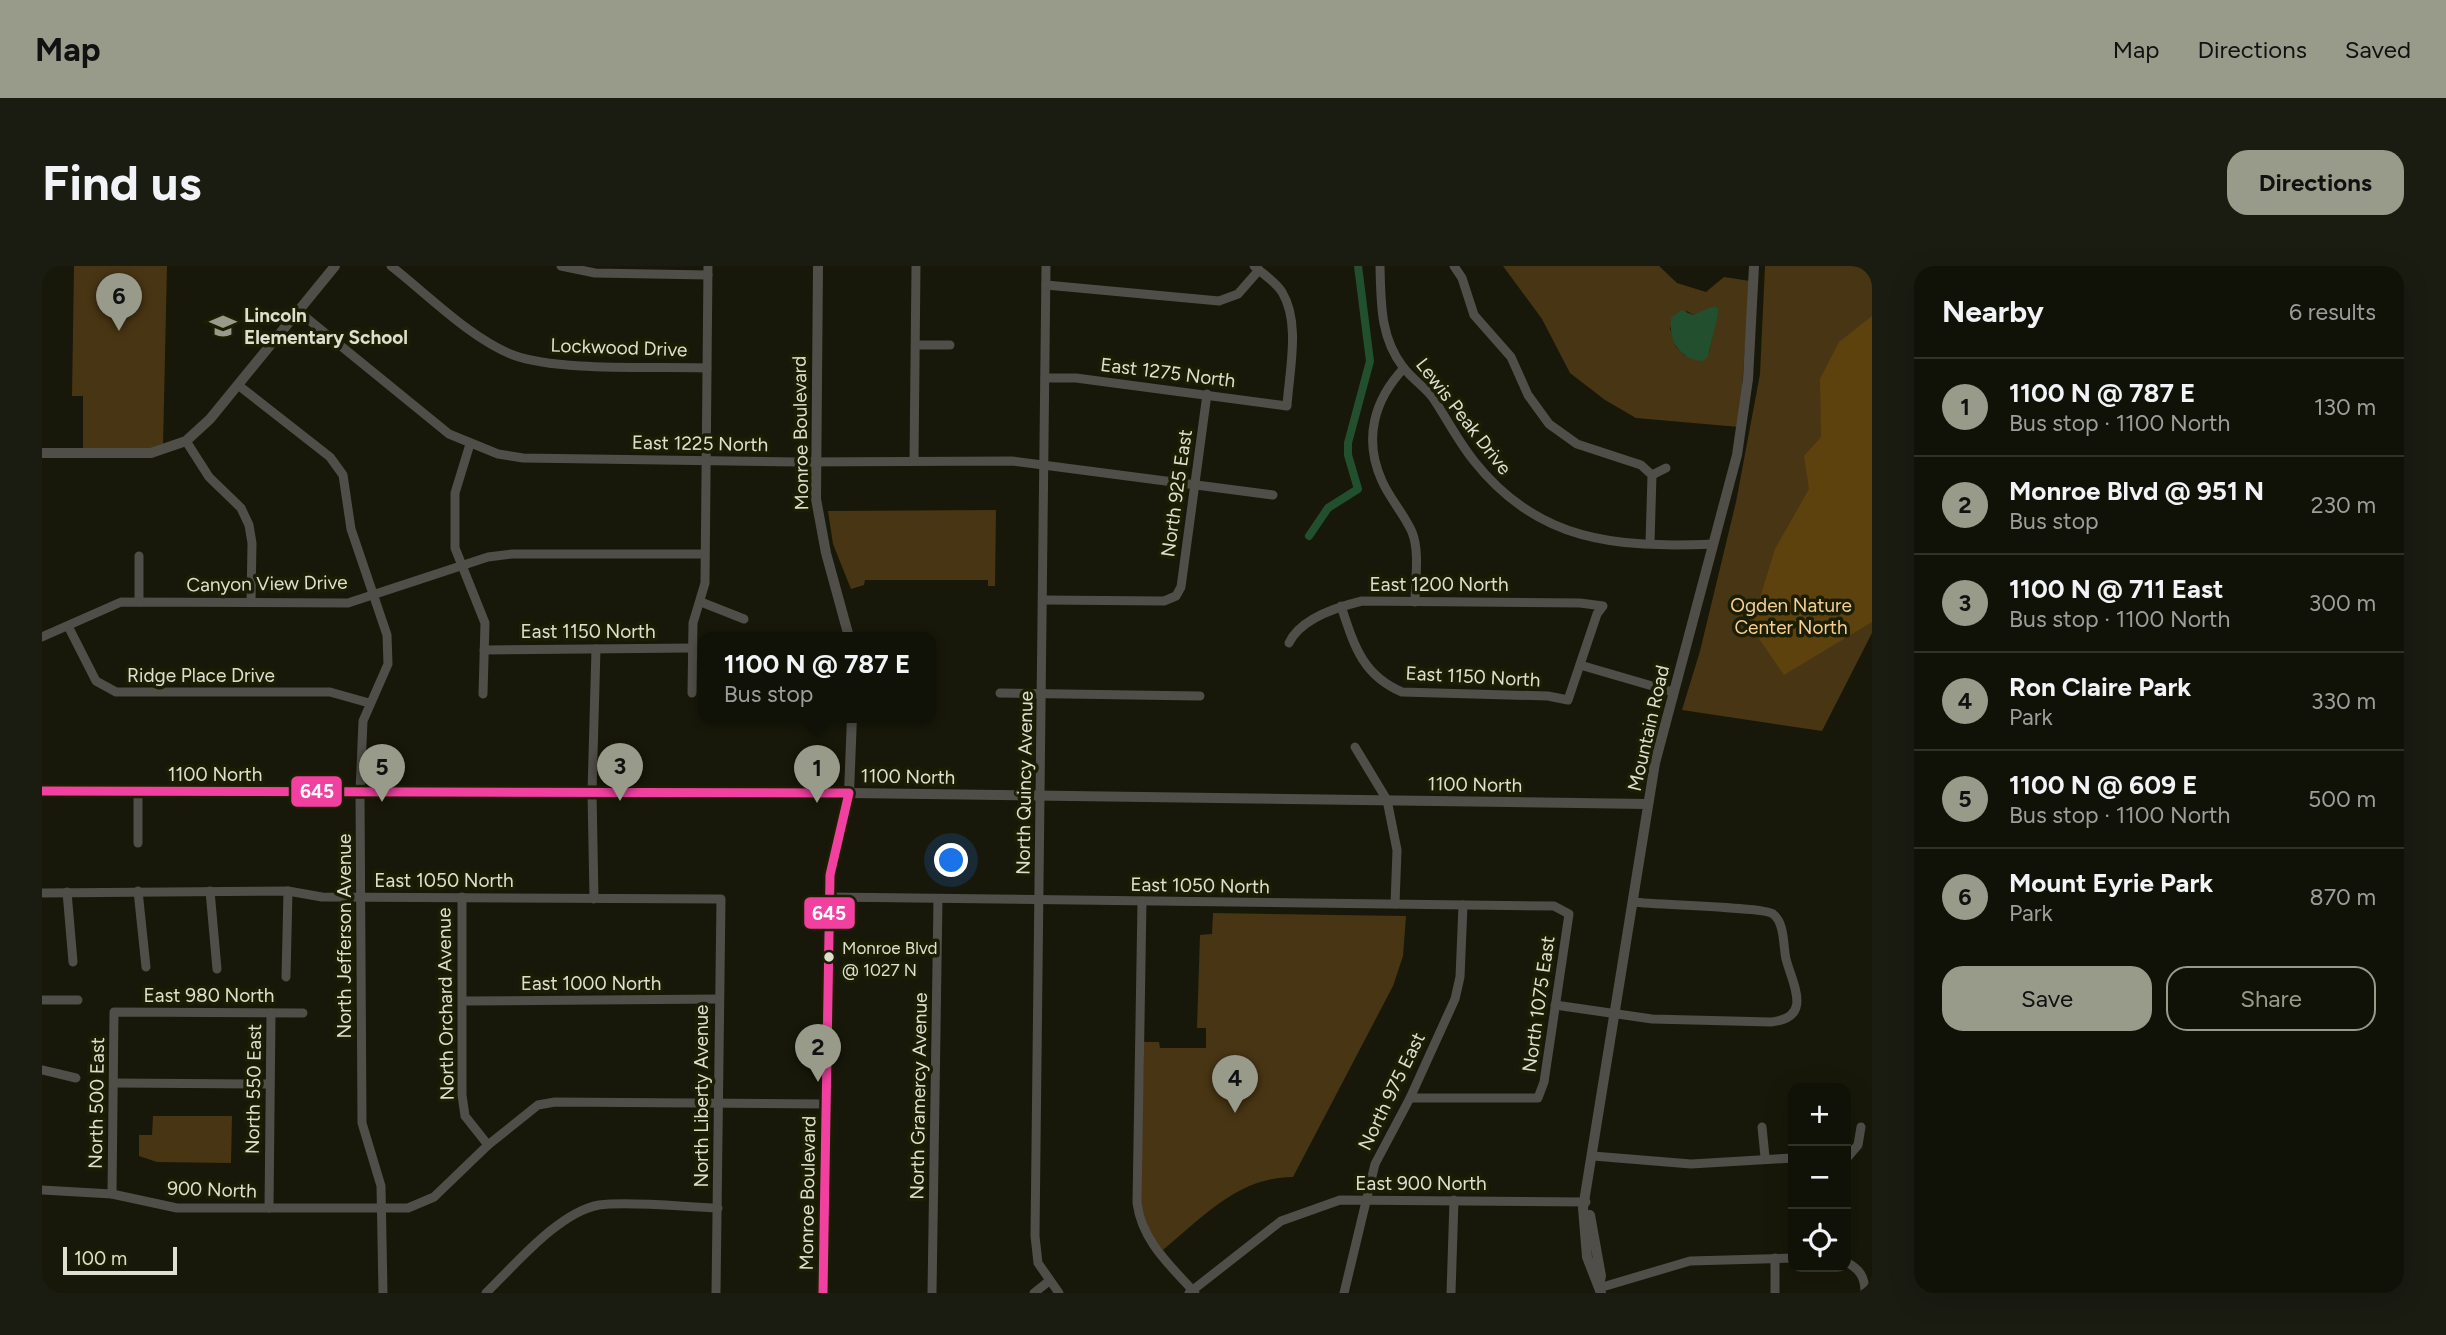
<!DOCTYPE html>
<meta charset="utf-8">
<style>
:root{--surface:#111207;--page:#1a1b11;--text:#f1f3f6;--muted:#9c9e9b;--line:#303228;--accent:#989a8a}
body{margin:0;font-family:Figtree,sans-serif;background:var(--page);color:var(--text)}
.controls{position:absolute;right:21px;bottom:21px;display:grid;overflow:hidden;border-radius:14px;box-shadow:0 7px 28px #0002}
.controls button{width:63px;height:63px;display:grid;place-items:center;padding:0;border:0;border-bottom:2px solid var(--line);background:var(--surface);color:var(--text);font:35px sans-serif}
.scale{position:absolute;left:21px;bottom:18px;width:114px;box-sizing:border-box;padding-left:7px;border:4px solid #dde0cf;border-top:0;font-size:19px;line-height:24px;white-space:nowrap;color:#dde0cf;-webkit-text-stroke:5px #1c1e03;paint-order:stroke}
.you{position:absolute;left:910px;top:595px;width:24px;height:24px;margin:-18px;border:5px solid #fff;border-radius:50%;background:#1a73e8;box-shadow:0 0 0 10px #1a73e833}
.badge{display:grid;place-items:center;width:46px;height:46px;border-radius:50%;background:var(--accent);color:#111;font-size:23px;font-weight:700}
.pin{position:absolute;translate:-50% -58px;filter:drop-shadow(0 2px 4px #0008)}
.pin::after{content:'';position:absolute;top:37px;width:24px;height:21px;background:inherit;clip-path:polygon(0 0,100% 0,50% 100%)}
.popup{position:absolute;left:656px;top:366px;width:238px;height:91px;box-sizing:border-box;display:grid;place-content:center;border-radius:14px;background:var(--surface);filter:drop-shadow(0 2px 5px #0005);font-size:23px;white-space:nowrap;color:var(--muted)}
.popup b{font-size:26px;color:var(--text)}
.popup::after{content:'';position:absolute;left:50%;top:100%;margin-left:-14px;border:14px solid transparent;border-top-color:var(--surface)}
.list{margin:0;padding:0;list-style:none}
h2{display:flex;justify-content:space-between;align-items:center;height:91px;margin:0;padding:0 28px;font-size:30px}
h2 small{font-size:23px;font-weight:400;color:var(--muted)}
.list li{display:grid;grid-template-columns:46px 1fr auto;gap:21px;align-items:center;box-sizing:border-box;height:98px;padding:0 28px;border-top:2px solid var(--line)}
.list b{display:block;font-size:26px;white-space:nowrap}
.list p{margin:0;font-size:23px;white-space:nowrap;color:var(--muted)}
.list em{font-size:23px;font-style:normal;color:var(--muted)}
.actions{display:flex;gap:14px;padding:21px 28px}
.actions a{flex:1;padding:16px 0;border:2px solid var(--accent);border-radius:21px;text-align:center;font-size:24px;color:var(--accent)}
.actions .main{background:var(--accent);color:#111}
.icon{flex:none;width:38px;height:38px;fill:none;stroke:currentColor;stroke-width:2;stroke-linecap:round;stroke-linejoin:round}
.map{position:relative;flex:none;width:1830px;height:1027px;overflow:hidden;border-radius:21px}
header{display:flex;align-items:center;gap:42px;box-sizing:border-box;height:98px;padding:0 35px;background:var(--accent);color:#111}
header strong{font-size:33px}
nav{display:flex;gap:38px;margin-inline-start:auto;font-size:24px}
.intro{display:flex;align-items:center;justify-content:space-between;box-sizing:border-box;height:168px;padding:0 42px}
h1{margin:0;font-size:49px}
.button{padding:18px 32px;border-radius:21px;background:var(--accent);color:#111;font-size:24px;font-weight:700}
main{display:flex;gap:42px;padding:0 42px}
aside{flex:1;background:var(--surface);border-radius:21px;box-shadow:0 7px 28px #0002}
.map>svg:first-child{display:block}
.green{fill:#483513;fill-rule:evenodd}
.forest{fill:#5e420e}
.water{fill:#22502e}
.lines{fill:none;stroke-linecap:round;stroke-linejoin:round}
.canal{stroke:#22502e;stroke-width:8}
.minor{stroke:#4f4e48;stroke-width:9}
.tertiary{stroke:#4f4e48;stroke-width:10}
.bus-1-casing{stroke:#1c1e03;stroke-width:14}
.bus-1{stroke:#f240a1;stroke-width:9}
.bus-dot{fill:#dde0cf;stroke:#1c1e03;stroke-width:2.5}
.labels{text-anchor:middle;stroke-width:7;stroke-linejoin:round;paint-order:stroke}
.bus-label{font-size:17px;fill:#dde0cf;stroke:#1c1e03;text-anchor:start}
.poi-label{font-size:19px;font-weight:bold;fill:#dde0cf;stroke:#1c1e03;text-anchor:start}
.street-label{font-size:19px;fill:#dde0cf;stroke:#1c1e03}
.park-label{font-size:19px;fill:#f7cf92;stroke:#1c1e03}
.line-badge{stroke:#1c1e03;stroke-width:2.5}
.badge-label{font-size:19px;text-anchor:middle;font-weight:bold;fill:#fff}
</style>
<header>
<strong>Map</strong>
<nav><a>Map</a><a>Directions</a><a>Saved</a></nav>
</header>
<div class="intro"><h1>Find us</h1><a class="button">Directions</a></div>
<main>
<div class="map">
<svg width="1830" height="1027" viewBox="0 0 1830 1027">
<rect width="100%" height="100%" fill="#171809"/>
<g class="green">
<path d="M32,0H125L121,180L107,184H41V130H30Z"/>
<path d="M1461,0H1617L1635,17L1664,26L1682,11L1708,15L1697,161L1594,152L1563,134L1528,107L1500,53ZM1677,43L1667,86L1643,90L1634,81L1628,62L1645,45L1651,49Z"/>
<path d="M1723,0H1830V367L1780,465L1640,444L1658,385L1694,236L1718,108Z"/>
<path d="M954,244L953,320H946V314H823L822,319L809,323L791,278L786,245Z"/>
<path d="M1171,647L1364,650L1361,690L1351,720L1251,911C1196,911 1161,951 1121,984L1109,970L1098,938L1102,776H1117L1118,782H1164V762H1155L1158,669L1170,668Z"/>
<path d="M111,850H190L189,897L115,896L97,890V869H110Z"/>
</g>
<path class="forest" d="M1830,50V356L1742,409L1709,361L1733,283L1767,223L1762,190L1779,171L1778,113L1797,76Z"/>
<path class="water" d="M1672,40L1677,43C1674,60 1670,73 1666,90L1661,95C1636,93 1627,75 1629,52L1639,44L1651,49Z"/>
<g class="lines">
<path class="canal" d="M1267,270L1286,242L1316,223L1306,189V177L1328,95L1316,0"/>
<g class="minor">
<path d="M349,0C385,28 429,73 471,89C517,106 614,100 665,102"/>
<path d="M519,0L553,7L666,9"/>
<path d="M1004,0L993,970L996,997L1017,1027"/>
<path d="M1338,0C1339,37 1338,71 1361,101C1370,113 1383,121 1391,132C1405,153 1416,175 1432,195C1496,276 1574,282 1671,278"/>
<path d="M1412,0L1420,12L1432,49L1469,91L1486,129L1507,158L1535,178L1599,199L1610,209L1608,277"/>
<path d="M1004,19L1177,35L1196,28L1217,4"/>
<path d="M256,45L407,168L456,188L481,192L755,196L970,195L1231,229"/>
<path d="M874,79H908"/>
<path d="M1362,102C1332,134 1321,173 1340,215C1348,233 1362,248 1370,266C1378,286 1373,314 1373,336"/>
<path d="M1003,112H1034L1245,140C1247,106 1259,57 1240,26C1234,16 1221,8 1212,0"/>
<path d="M196,119L288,191L301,209L309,263L345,369L346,398L321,455L318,526L320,857L339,920L341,1027"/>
<path d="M144,175L167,211L199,242L207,259L210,277L209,336"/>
<path d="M428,178L413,227V282L443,357L441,428"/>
<path d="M872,195L874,0"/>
<path d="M1610,209L1624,202"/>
<path d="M97,290V336"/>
<path d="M1002,334L1122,335L1134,330L1139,321L1165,128"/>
<path d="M659,336L702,353"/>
<path d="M26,360L54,415L74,426H288L327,437"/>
<path d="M0,371L79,336L306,337L446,291L470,288H662"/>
<path d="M1247,377C1258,353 1295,341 1320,335L1538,337L1561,340L1555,348L1526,434L1506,430L1360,426C1320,409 1312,379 1299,340"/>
<path d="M442,384L650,382"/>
<path d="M1538,399L1631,426"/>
<path d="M650,427L651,357L663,317L666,0"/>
<path d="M958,427L1158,430"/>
<path d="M1313,481L1345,534L1355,584L1353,638"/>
<path d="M96,577V525"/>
<path d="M96,625L104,701"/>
<path d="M168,625L175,703"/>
<path d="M25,626L31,696"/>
<path d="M0,627L246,625L280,631L679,633L674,1027"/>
<path d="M420,631V829L423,850L446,879"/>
<path d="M787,631L1512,640L1527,648L1502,816L1496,832H1368"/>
<path d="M552,633L550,526L554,383"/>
<path d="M1100,635L1095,937C1100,975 1128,999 1153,1027"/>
<path d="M244,711L246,625"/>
<path d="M0,734H36"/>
<path d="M422,735L677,733"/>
<path d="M1513,739L1610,753L1729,756C1772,752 1750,717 1744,693C1741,680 1743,657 1731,648C1723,641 1614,639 1592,636"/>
<path d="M0,804L34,812"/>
<path d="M72,817L228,818"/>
<path d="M1720,861L1723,891"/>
<path d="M1551,890L1649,898L1751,892"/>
<path d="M1804,893L1816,879L1819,861"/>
<path d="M0,924L70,928L135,942H366L392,931L446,879L496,839L513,836L784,838"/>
<path d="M70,928L72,746L261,747"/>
<path d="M227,942L229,747"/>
<path d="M1733,992V1027"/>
<path d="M1804,996C1818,1003 1823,1011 1823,1027"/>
<path d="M1557,1022L1648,995L1751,992"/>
<path d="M444,1027C473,999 517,946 557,939C588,935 642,941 676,942"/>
<path d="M890,1027L896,633"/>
<path d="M992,1027L1007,1015"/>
<path d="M1147,1027L1239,955L1298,934L1544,936"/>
<path d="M1302,1027L1333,898L1368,832L1413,733L1418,711L1421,639"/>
<path d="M1409,1027L1412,934"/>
</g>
<g class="tertiary">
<path d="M776,0L774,233L784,287L807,371"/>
<path d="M0,187H109L144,175L168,153L293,0"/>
<path d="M0,525L807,527L1606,538"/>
<path d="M1548,949L1559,1010L1557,1019"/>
<path d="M781,1027L787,631L788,609L807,527L810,451"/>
<path d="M1559,1027L1545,991L1541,942L1613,497L1695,189L1706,113L1712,0"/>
</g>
<g class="bus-1-casing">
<path id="bus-1" d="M0,525L807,527L788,609L781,1027"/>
</g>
<use href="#bus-1" class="bus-1"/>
</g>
<defs>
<g id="school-bare" transform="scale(2.1)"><path d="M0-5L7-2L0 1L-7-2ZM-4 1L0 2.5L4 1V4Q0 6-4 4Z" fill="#989a8a" stroke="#1c1e03" stroke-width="2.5" paint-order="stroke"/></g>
</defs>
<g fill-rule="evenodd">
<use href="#school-bare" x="181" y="60"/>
</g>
<circle class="bus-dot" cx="787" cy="691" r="6"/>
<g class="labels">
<g class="bus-label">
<text x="800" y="688">Monroe Blvd<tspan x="800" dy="22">@ 1027 N</tspan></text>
</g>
<g class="poi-label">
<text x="202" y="56">Lincoln<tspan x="202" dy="22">Elementary School</tspan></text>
</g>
<g class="street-label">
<text transform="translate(577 81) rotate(2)" y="7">Lockwood Drive</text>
<text transform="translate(1126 106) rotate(7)" y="7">East 1275 North</text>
<text transform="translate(1422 150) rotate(52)" y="7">Lewis Peak Drive</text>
<text transform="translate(758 167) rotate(-91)" y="7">Monroe Boulevard</text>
<text transform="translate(658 177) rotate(1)" y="7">East 1225 North</text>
<text transform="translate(1134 227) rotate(-82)" y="7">North 925 East</text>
<text transform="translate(225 317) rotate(-1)" y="7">Canyon View Drive</text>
<text x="1397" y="325">East 1200 North</text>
<text x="546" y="372">East 1150 North</text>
<text x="159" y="416">Ridge Place Drive</text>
<text transform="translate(1431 410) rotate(3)" y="7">East 1150 North</text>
<text transform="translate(1606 462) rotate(-77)" y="7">Mountain Road</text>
<text x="173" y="515">1100 North</text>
<text transform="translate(866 510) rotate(1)" y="7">1100 North</text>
<text transform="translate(982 517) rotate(-89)" y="7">North Quincy Avenue</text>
<text transform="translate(1433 518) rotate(1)" y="7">1100 North</text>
<text x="402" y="621">East 1050 North</text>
<text transform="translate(1158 619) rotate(1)" y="7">East 1050 North</text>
<text transform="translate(302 670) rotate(-90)" y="7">North Jefferson Avenue</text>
<text x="549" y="724">East 1000 North</text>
<text x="167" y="736">East 980 North</text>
<text transform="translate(403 738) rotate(-91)" y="7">North Orchard Avenue</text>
<text transform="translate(1496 738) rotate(-82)" y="7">North 1075 East</text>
<text transform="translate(211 823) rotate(-89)" y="7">North 550 East</text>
<text transform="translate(1349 825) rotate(-64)" y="7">North 975 East</text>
<text transform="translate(659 830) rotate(-90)" y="7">North Liberty Avenue</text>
<text transform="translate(876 830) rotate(-89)" y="7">North Gramercy Avenue</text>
<text transform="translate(54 837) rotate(-89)" y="7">North 500 East</text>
<text x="1379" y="924">East 900 North</text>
<text transform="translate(170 923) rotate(2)" y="7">900 North</text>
<text transform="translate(765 927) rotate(-89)" y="7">Monroe Boulevard</text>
</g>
<g class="park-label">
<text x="1749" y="346">Ogden Nature<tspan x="1749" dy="22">Center North</tspan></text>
</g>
</g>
<g class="line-badge">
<rect x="248" y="509" width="53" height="33" rx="7" fill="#f240a1"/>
<rect x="761" y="630" width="53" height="34" rx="7" fill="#f240a1"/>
</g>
<g class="badge-label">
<text x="275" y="532">645</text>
<text x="787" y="654">645</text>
</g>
</svg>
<div class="controls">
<button>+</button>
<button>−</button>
<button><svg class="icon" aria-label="locate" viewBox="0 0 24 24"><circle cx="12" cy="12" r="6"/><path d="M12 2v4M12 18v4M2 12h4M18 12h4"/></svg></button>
</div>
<div class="scale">100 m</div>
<div class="you"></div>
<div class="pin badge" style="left:775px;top:537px">1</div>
<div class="popup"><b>1100 N @ 787 E</b>Bus stop</div>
<div class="pin badge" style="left:776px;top:816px">2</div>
<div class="pin badge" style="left:578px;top:535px">3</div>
<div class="pin badge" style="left:1193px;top:847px">4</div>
<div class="pin badge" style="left:340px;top:536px">5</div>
<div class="pin badge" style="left:77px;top:65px">6</div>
</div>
<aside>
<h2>Nearby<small>6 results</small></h2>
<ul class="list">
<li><span class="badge">1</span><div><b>1100 N @ 787 E</b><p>Bus stop · 1100 North</p></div><em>130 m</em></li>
<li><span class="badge">2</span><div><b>Monroe Blvd @ 951 N</b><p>Bus stop</p></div><em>230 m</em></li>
<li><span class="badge">3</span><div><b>1100 N @ 711 East</b><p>Bus stop · 1100 North</p></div><em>300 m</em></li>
<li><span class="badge">4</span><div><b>Ron Claire Park</b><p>Park</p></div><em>330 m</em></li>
<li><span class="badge">5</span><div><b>1100 N @ 609 E</b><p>Bus stop · 1100 North</p></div><em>500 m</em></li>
<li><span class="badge">6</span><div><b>Mount Eyrie Park</b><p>Park</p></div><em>870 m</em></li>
</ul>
<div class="actions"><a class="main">Save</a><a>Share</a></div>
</aside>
</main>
